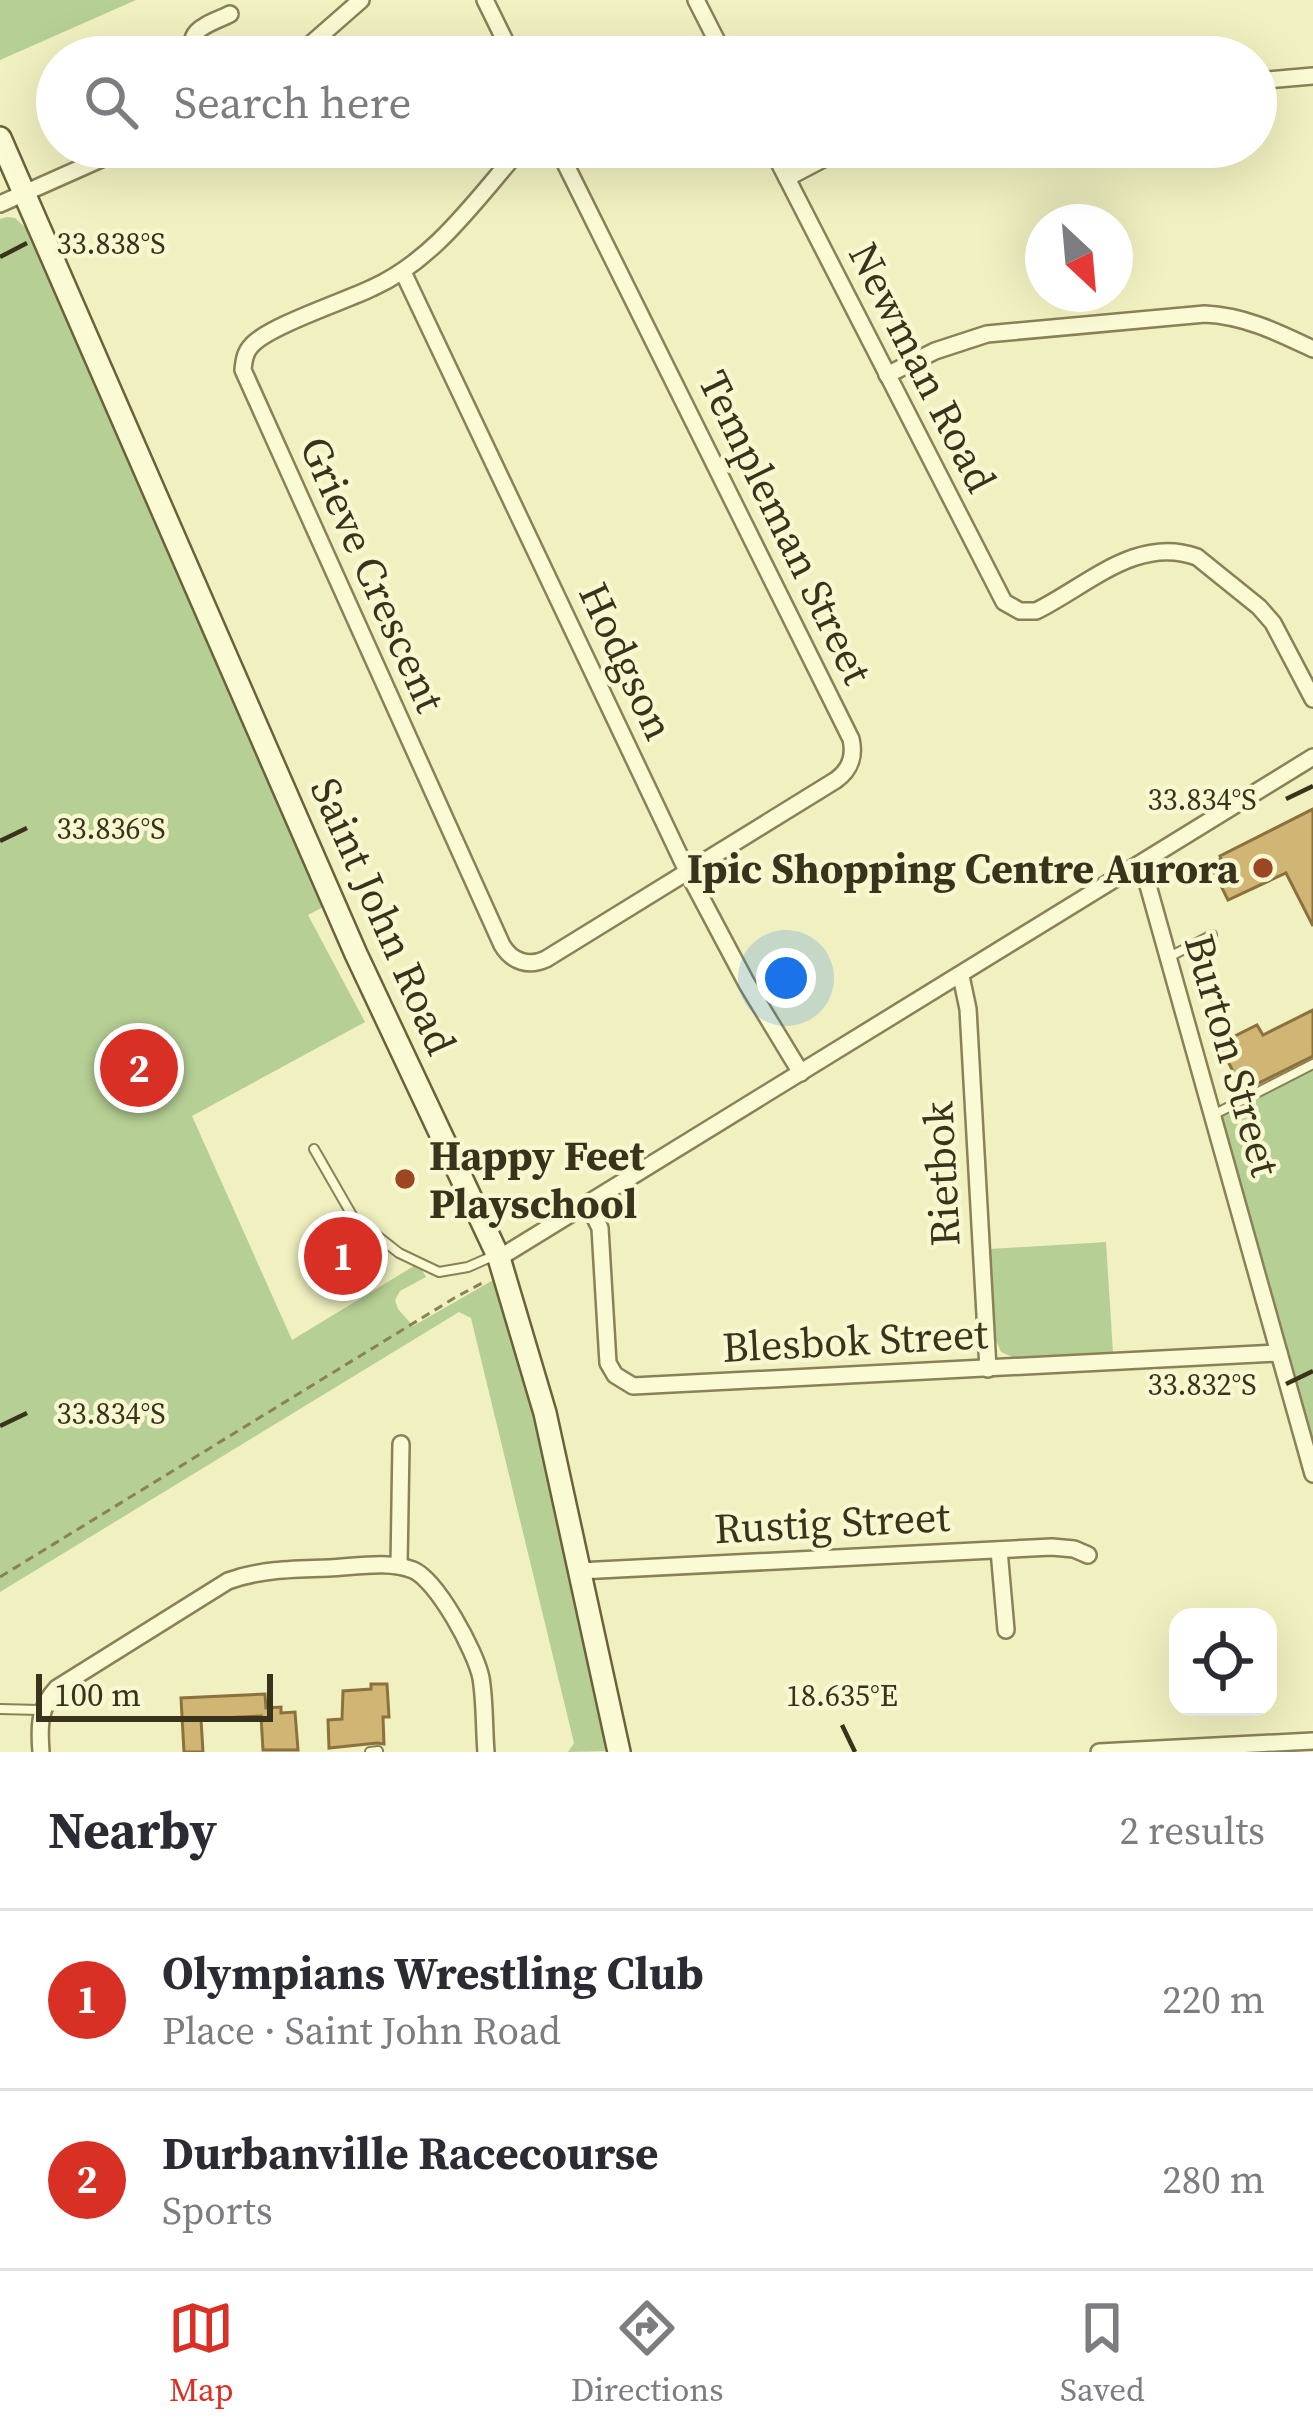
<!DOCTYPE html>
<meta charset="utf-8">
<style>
:root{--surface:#fff;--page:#f7f7f7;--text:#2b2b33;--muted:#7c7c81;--line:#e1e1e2;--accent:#d93025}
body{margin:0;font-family:"Source Serif 4",serif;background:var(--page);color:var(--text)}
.controls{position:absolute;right:36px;bottom:36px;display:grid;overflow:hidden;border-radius:24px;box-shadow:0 12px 48px #0002}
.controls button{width:108px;height:108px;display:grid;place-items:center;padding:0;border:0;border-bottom:3px solid var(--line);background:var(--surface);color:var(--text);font:60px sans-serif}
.compass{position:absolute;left:1025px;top:204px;width:108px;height:108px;border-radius:50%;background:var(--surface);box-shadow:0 12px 48px #0002;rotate:154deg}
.scale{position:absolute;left:36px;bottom:30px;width:237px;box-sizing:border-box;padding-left:12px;border:6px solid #39331c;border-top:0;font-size:33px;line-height:42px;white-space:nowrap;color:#39331c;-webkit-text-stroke:9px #f7f7d0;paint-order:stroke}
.you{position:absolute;left:786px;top:978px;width:42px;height:42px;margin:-30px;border:9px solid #fff;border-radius:50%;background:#1a73e8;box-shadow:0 0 0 18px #1a73e833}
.badge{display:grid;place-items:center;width:78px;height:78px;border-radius:50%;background:var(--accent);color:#fff;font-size:39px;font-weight:700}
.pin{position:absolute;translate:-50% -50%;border:6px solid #fff;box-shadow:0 3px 12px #0006}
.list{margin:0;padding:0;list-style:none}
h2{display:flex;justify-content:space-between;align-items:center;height:156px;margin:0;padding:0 48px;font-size:51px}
h2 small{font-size:39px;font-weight:400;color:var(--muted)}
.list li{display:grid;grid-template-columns:78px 1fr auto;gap:36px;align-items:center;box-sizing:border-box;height:180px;padding:0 48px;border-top:3px solid var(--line)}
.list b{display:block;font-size:45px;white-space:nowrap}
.list p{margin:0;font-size:39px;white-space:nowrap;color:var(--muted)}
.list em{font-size:39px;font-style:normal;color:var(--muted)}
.icon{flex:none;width:66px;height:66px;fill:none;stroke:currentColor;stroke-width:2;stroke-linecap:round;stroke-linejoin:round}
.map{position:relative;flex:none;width:1313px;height:1752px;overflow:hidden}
.search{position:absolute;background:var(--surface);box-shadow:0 12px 48px #0002;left:36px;right:36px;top:36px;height:132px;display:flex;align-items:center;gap:30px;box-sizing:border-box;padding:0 42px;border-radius:66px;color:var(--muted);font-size:45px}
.sheet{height:516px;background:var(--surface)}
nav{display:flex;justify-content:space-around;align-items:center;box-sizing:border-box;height:168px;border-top:3px solid var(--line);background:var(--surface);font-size:33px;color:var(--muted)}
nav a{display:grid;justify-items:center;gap:6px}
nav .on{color:var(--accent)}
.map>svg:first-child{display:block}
.green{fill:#b6cf94}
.building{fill:#d0b574;stroke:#8b723c;stroke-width:3}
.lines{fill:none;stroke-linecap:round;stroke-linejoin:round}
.service-casing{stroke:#8a8157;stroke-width:12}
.minor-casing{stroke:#8a8157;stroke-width:20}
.secondary-casing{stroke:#6c623a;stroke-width:26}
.path{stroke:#8a8157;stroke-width:3;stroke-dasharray:9 6;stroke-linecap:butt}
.service{stroke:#fafad4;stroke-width:8}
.minor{stroke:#fafad4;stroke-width:15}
.secondary{stroke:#fafad4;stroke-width:21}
.ticks{fill:none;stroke:#39331c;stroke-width:4.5}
.poi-dot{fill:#9c4624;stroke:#f7f7d0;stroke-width:4.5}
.labels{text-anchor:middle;stroke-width:9;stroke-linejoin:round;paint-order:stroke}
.street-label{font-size:42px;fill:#39331c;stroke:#f7f7d0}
.poi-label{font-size:42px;font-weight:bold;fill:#39331c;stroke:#f7f7d0;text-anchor:end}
.ticks-label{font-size:30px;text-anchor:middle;fill:#39331c;stroke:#f7f7d0;stroke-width:9;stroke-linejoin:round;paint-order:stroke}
</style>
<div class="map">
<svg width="1313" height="1752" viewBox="0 0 1313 1752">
<rect width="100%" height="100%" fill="#f0f0c0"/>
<g class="green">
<path d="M0,0H136L0,60Z"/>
<path d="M7,217L15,218L26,228L30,226L325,906L308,915L365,1022L192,1116L292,1340L414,1266L422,1270L426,1277L400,1291L395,1300L398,1309L413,1326L495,1279L536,1419L608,1751L568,1752L574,1743L471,1318L459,1312L0,1592V219Z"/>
<path d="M1313,1069V1440L1222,1115Z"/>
<path d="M1106,1242L1113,1353L1015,1358L1001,1352L995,1338L990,1249Z"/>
</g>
<g class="building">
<path d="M1313,809V926L1286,873L1228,900L1210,864L1221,859L1220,856Z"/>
<path d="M1313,1010V1056L1243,1091L1219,1044L1257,1025L1263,1035Z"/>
<path d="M354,1237L364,1261L331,1275L321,1252Z"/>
<path d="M371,1684H387L389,1717H383L384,1744L377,1743L329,1748L328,1720L342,1719L343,1691L371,1689Z"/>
<path d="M265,1694L266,1708L281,1707V1713L295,1712L298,1750H263L261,1716L201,1719L203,1752H184L181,1698Z"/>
</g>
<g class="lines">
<g class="service-casing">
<g id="service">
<path d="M1171,956L1212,935"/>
<path d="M1213,1115L1313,1064"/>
<path d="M314,1149L353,1217L399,1253L439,1272L468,1267L493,1256"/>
<path d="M0,1709L40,1710"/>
<path d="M370,1752L378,1751"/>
</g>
</g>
<g class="minor-casing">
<g id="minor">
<path d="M485,0L513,57"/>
<path d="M696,0L725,57"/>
<path d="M194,57C185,28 208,25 230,14"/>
<path d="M296,57L361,0"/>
<path d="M1256,81L1313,76"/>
<path d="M522,147C477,198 435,260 372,288C345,301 269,326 252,345C245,352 244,360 243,370L502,945C512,962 529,967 546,959L836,780C850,770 855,756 851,739L557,147"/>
<path d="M771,147L1004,602L1020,611H1036C1087,586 1137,535 1197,557L1259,607L1273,623L1313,699"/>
<path d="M787,178L846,147"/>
<path d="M0,204L128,147"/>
<path d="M403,272L687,871L747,984L801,1073"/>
<path d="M887,375L935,351L987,334L1205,314C1245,316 1277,332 1313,349"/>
<path d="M1142,864L1313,1474"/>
<path d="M961,976L968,1009L988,1369"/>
<path d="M588,1204L600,1228L608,1363L615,1375L633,1386L1279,1353"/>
<path d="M499,1258L1313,757"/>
<path d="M999,1550L1006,1630"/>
<path d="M399,1566L401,1444"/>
<path d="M579,1571L1052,1547L1074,1549L1088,1555"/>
<path d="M41,1752C39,1726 39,1707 57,1688L228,1581C261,1569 295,1569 329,1568C354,1567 389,1560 413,1570C437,1580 476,1652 481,1678C485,1702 484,1728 486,1752"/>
<path d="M1099,1752L1313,1741"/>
</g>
</g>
<g class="secondary-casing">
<path id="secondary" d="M0,138L356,954L499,1258L545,1413L619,1752"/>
</g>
<path class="path" d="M0,1577L456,1297L486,1281"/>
<use href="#service" class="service"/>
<use href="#minor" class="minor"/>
<use href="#secondary" class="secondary"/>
</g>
<path class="ticks" d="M0,257L27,243M1286,799L1313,786M0,841L27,828M1286,1384L1313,1371M0,1426L27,1413M842,1725L855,1752"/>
<g class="poi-dot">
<circle cx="1263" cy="868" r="12"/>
<circle cx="405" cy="1179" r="12"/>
</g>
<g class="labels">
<g class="street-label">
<text transform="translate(923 367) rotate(63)" y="15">Newman Road</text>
<text transform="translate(786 527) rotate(64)" y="15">Templeman Street</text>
<text transform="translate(373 574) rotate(66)" y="15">Grieve Crescent</text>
<text transform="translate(627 661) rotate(65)" y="15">Hodgson</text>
<text transform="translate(384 916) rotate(66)" y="15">Saint John Road</text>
<text transform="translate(1233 1055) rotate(74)" y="15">Burton Street</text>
<text transform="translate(941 1174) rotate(-93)" y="15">Rietbok</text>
<text transform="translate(855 1340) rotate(-3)" y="15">Blesbok Street</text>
<text transform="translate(832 1522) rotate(-3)" y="15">Rustig Street</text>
</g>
<g class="poi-label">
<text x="1239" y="883">Ipic Shopping Centre Aurora</text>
<text x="429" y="1170" text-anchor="start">Happy Feet<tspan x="429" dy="48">Playschool</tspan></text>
</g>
</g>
<g class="ticks-label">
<text x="111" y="254">33.838°S</text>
<text x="1202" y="810">33.834°S</text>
<text x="111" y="839">33.836°S</text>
<text x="1202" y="1395">33.832°S</text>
<text x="111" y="1424">33.834°S</text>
<text x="842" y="1706">18.635°E</text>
</g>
</svg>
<div class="controls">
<button><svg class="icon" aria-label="locate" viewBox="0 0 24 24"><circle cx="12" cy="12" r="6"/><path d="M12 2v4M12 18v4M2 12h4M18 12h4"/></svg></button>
</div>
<svg class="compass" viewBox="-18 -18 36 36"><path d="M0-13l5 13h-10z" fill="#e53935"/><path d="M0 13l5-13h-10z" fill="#7c7c81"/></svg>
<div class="scale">100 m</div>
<div class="you"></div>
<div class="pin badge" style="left:343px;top:1256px">1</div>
<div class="pin badge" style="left:139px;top:1068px">2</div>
<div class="search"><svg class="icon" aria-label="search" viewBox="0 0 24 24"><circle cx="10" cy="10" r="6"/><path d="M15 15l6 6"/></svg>Search here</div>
</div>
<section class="sheet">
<h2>Nearby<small>2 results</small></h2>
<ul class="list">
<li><span class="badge">1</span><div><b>Olympians Wrestling Club</b><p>Place · Saint John Road</p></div><em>220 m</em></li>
<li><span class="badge">2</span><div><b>Durbanville Racecourse</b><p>Sports</p></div><em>280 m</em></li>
</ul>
</section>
<nav>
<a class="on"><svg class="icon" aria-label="map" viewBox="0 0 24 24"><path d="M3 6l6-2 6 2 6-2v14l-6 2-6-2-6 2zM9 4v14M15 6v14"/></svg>Map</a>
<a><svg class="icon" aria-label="directions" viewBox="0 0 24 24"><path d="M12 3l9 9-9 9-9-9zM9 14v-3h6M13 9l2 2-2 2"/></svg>Directions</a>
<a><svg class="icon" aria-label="saved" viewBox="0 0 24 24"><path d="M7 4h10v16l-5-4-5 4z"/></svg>Saved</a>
</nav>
